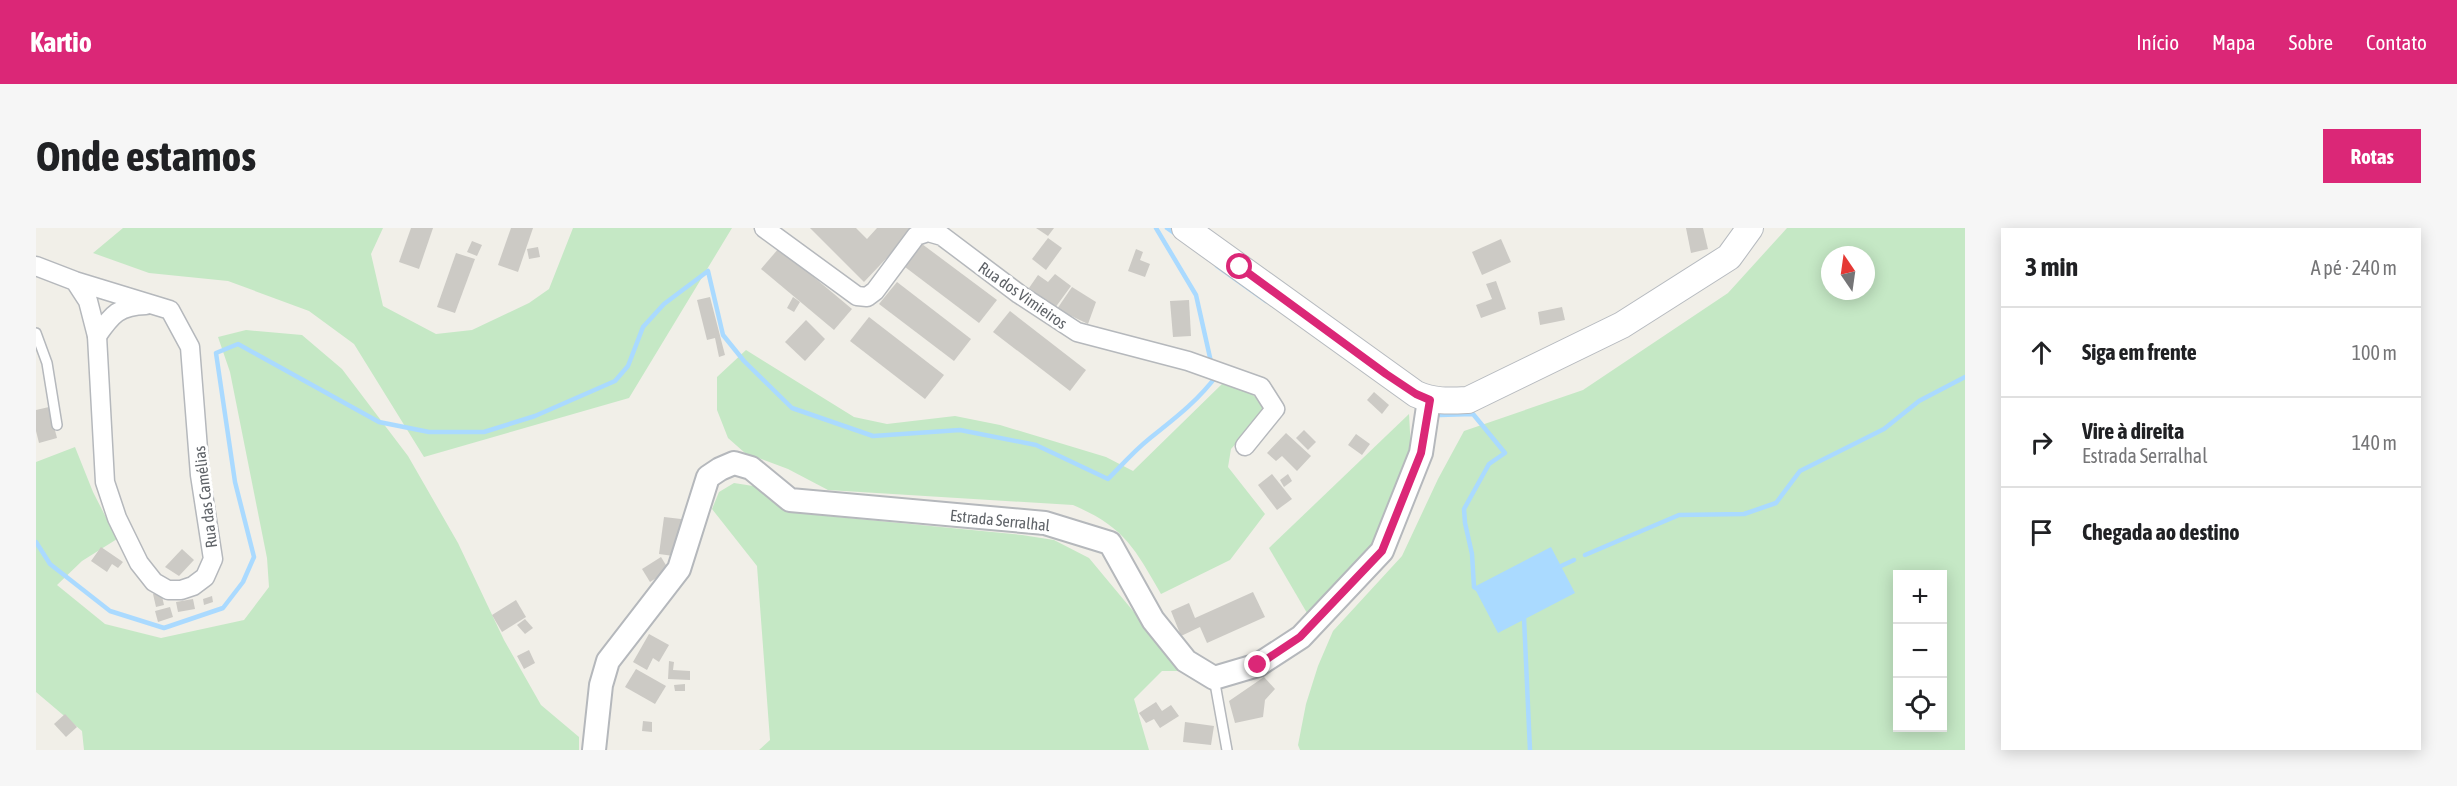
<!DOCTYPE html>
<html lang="pt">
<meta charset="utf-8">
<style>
:root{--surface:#fff;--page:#f6f6f6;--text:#202124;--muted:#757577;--line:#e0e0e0;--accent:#db2777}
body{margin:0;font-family:"Asap Condensed",sans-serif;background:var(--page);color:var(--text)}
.controls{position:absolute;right:18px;bottom:18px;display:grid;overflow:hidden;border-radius:0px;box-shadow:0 3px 15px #0003}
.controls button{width:54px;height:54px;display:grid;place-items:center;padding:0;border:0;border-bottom:2px solid var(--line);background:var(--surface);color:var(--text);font:30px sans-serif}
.compass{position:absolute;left:1785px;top:18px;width:54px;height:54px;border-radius:50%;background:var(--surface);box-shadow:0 3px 15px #0003;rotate:347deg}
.stop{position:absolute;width:18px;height:18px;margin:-14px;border:4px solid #db2777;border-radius:50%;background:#fff}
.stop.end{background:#db2777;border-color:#fff;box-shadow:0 2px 6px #0008}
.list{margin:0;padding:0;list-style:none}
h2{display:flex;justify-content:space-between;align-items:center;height:78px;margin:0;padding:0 24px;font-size:26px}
h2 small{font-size:20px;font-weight:400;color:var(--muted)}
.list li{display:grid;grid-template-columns:39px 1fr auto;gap:18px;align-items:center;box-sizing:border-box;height:90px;padding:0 24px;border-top:2px solid var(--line)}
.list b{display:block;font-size:22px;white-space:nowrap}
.list p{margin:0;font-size:20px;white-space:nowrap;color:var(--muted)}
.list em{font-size:20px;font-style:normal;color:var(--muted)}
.icon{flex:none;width:33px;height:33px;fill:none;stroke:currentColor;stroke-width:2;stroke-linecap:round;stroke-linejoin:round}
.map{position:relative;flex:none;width:1929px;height:522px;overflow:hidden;border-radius:0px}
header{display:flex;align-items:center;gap:36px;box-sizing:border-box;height:84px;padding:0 30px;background:var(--accent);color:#fff}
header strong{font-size:28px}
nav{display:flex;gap:33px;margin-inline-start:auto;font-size:21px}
.intro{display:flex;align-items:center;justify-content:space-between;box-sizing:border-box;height:144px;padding:0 36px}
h1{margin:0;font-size:42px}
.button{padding:15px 27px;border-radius:0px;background:var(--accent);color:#fff;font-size:21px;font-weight:700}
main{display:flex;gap:36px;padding:0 36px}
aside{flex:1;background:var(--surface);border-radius:0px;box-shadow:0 3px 15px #0003}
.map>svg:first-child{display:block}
.green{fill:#c5e8c5;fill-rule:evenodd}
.water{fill:#aadaff}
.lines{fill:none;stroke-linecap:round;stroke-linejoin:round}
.stream{stroke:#aadaff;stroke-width:4.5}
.building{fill:#cccac5}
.service-casing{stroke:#b5b8bc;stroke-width:12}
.minor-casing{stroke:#b5b8bc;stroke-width:21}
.tertiary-casing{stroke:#b5b8bc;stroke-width:26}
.secondary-casing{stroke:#b6babf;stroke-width:28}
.service{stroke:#fff;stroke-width:9}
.minor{stroke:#fff;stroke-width:18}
.tertiary{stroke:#fff;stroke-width:22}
.secondary{stroke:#fff;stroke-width:26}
.route{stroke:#db2777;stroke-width:8}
.labels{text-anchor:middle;stroke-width:6;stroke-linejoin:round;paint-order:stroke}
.street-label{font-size:16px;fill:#5f6368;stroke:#fff}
</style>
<header>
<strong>Kartio</strong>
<nav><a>Início</a><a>Mapa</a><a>Sobre</a><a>Contato</a></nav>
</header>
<div class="intro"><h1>Onde estamos</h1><a class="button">Rotas</a></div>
<main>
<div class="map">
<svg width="1929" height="522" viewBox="0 0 1929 522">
<rect width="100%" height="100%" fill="#f1efe8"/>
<g class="green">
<path d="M87,0H347L335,26L347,78L400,106L436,102L493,75L513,61L537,0H696L593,170L388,229L318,116L273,83L192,53L113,45L57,25Z"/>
<path d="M1751,0H1929V522H1264L1262,517L1270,476L1282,438L1297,403L1366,328L1402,251L1428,203L1547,162L1692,65ZM1794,27H1830V63H1794ZM1862,346H1906V500H1862Z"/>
<path d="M210,102L266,107L306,141L372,228L422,315L468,412L505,477L543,509V522H48L46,503L0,464V234L39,219L57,264L81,311L46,333L21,357L69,396L125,410L208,392L233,359L231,330L194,144L182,109Z"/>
<path d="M710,122L818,189L851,196L919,188L964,197L1070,229L1097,243L1186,156L1214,165L1226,174L1228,184L1195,221L1192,239L1229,286L1194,332L1125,366C1098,319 1088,299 1037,277L792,262L752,241L709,225L692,210L681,182V149Z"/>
<path d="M1373,186L1375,222L1339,318L1271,385L1233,320Z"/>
<path d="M698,255L717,258L761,285L986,307L1018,312L1053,330L1147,443H1126L1098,471L1113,522H723L734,512L721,338L676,281L683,264Z"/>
</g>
<path class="water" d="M1515,319L1539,365L1462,405L1438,359Z"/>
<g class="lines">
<g class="stream">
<path d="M1120,0L1160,67L1175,134"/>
<path d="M1131,0L1141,7"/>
<path d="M1181,38L1230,73"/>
<path d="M1397,183L1404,187L1437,186L1469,225L1453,236L1428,281L1429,295L1436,326L1438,359L1443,362"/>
<path d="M0,314L14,336L74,383L128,400L187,380L207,354L218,329L199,254L180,125L202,116L343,194L393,204H448L499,188L579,153L592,138L607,99L628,76L672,43L687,107L708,133L756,180L837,208L924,202L1000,217L1072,251C1085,238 1098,223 1113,211C1138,191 1162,173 1181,147"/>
<path d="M1549,327L1643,287L1708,286L1740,275L1764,243L1848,201L1883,173L1929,149"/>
<path d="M1522,341L1525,338L1538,332"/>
<path d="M1488,390L1494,522"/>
</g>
</g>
<g class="building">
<path d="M375,0H397L383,41L363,34Z"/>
<path d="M475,0H497L482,44L462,37Z"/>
<path d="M774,0H820L831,11L841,0H879L828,54Z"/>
<path d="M1000,0H1018L1012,8Z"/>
<path d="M1650,0H1667L1672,21L1655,25Z"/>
<path d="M1012,10L1026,20L1010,42L996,31Z"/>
<path d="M1465,11L1475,34L1446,47L1436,24Z"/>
<path d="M436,13L446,17L441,28L431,24Z"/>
<path d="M886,16L961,72L943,95L869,39Z"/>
<path d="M502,19L504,29L493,31L491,21Z"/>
<path d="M743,20L816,81L798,102L725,41Z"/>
<path d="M1100,21L1107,24L1104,32L1114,36L1109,49L1092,43Z"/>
<path d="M420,25L439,31L419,85L401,79Z"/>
<path d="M1019,46L1035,58L1019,80L993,60L1002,47L1012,54Z"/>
<path d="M1460,53L1470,81L1445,90L1440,77L1456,71L1450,56Z"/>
<path d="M861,54L935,111L918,133L843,76Z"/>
<path d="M1036,59L1060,74L1052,96L1021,81Z"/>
<path d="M674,69L689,127L683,129L679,110L671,112L661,72Z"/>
<path d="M757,69L764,74L758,84L751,80Z"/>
<path d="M1153,72L1155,108L1137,109L1134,73Z"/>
<path d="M1526,79L1529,92L1504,97L1502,84Z"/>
<path d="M974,83L1050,142L1034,163L957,104Z"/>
<path d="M833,89L908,147L889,171L814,113Z"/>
<path d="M770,92L789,111L769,133L749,114Z"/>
<path d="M1338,164L1353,177L1346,186L1331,172Z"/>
<path d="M13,179L21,210L3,215L0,203V182Z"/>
<path d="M1268,202L1280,214L1272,222L1260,210Z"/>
<path d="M1250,205L1275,228L1261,243L1246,228L1240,233L1231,225Z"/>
<path d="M1320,206L1334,216L1326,227L1312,217Z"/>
<path d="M1236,246L1256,271L1241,282L1222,257Z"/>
<path d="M1252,246L1256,253L1248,259L1244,252Z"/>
<path d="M628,289L645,291V329L623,326Z"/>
<path d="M65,319L87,334L82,340L76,336L71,344L55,333Z"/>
<path d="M146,321L158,332L143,348L129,339Z"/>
<path d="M625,329L633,342L614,354L606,341Z"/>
<path d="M125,364L128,377L120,379L117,366Z"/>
<path d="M1217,364L1229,389L1171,415L1164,399L1145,408L1135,383L1153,375L1159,390Z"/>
<path d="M176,368L177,374L168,377L167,371Z"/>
<path d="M157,371L159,381L142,384L140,374Z"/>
<path d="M480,372L490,389L466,404L456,387Z"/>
<path d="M134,379L137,389L122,394L119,383Z"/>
<path d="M489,391L497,400L489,406L481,397Z"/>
<path d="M613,406L633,417L623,434L617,430L611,442L597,434Z"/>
<path d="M493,422L499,435L488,441L481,428Z"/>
<path d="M633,433L638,434L637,442L654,443V452L632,451Z"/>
<path d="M600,441L630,458L619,476L589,459Z"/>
<path d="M1228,449L1239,461L1229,472L1227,489L1199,495L1193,473Z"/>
<path d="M649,456V463H639L638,457Z"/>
<path d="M1120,474L1126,483L1135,477L1143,488L1124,500L1118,491L1110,495L1103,485Z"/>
<path d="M29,486L41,499L30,509L18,496Z"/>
<path d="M607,493L616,494V504L606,503Z"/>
<path d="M1149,494L1178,498L1175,517L1147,514Z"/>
</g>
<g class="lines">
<g class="service-casing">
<g id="service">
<path d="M0,105L11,135L21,197"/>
<path d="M1178,450L1191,522"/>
</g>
</g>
<g class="minor-casing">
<g id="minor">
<path d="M728,0L821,68L831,69L839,63L880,8L892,4L906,8L983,66L1041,104L1152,133L1225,159L1239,181L1209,218"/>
<path d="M0,38L39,53L134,82L154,119L164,247L177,331L169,349L157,358L145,362H132L118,354L103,335L81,290L69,254L61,108L52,73L39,53"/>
<path d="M61,108C76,86 83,78 110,77"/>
</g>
</g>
<g class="tertiary-casing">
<path id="tertiary" d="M558,522L565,457L572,433L643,341L672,249L684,241L698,235L715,240L754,272L1009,295L1074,315L1117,392L1150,433L1178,450L1222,437L1265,409L1346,323L1385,225L1393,172"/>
</g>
<g class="secondary-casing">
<path id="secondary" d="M1149,0L1380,166C1398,174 1413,173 1432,172L1586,97L1693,29L1714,0"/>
</g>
<use href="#service" class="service"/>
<use href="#minor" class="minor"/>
<use href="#tertiary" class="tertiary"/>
<use href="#secondary" class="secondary"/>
</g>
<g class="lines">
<path class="route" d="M1204,39L1350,146L1380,166L1394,172L1385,225L1346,323L1264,409L1222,437"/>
</g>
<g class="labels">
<g class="street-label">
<text transform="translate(987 67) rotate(35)" y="6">Rua dos Vimieiros</text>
<text transform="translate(169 269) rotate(-97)" y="6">Rua das Camélias</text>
<text transform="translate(964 292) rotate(6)" y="6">Estrada Serralhal</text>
</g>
</g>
</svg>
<div class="controls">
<button>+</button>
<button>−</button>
<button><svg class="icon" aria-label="locate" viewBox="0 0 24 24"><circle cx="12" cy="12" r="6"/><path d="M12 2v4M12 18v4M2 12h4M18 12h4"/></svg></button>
</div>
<svg class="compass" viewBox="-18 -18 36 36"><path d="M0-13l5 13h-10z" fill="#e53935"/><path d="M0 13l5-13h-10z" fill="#757577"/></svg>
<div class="stop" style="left:1204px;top:39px"></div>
<div class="stop end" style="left:1222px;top:437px"></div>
</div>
<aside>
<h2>3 min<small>A pé · 240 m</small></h2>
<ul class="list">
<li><svg class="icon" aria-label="ahead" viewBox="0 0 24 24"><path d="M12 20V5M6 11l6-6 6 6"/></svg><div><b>Siga em frente</b></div><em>100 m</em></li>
<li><svg class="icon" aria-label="right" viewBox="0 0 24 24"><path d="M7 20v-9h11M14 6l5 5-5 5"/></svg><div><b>Vire à direita</b><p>Estrada Serralhal</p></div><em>140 m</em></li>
<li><svg class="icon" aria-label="arrive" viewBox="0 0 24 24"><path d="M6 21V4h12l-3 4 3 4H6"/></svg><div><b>Chegada ao destino</b></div></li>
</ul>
</aside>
</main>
